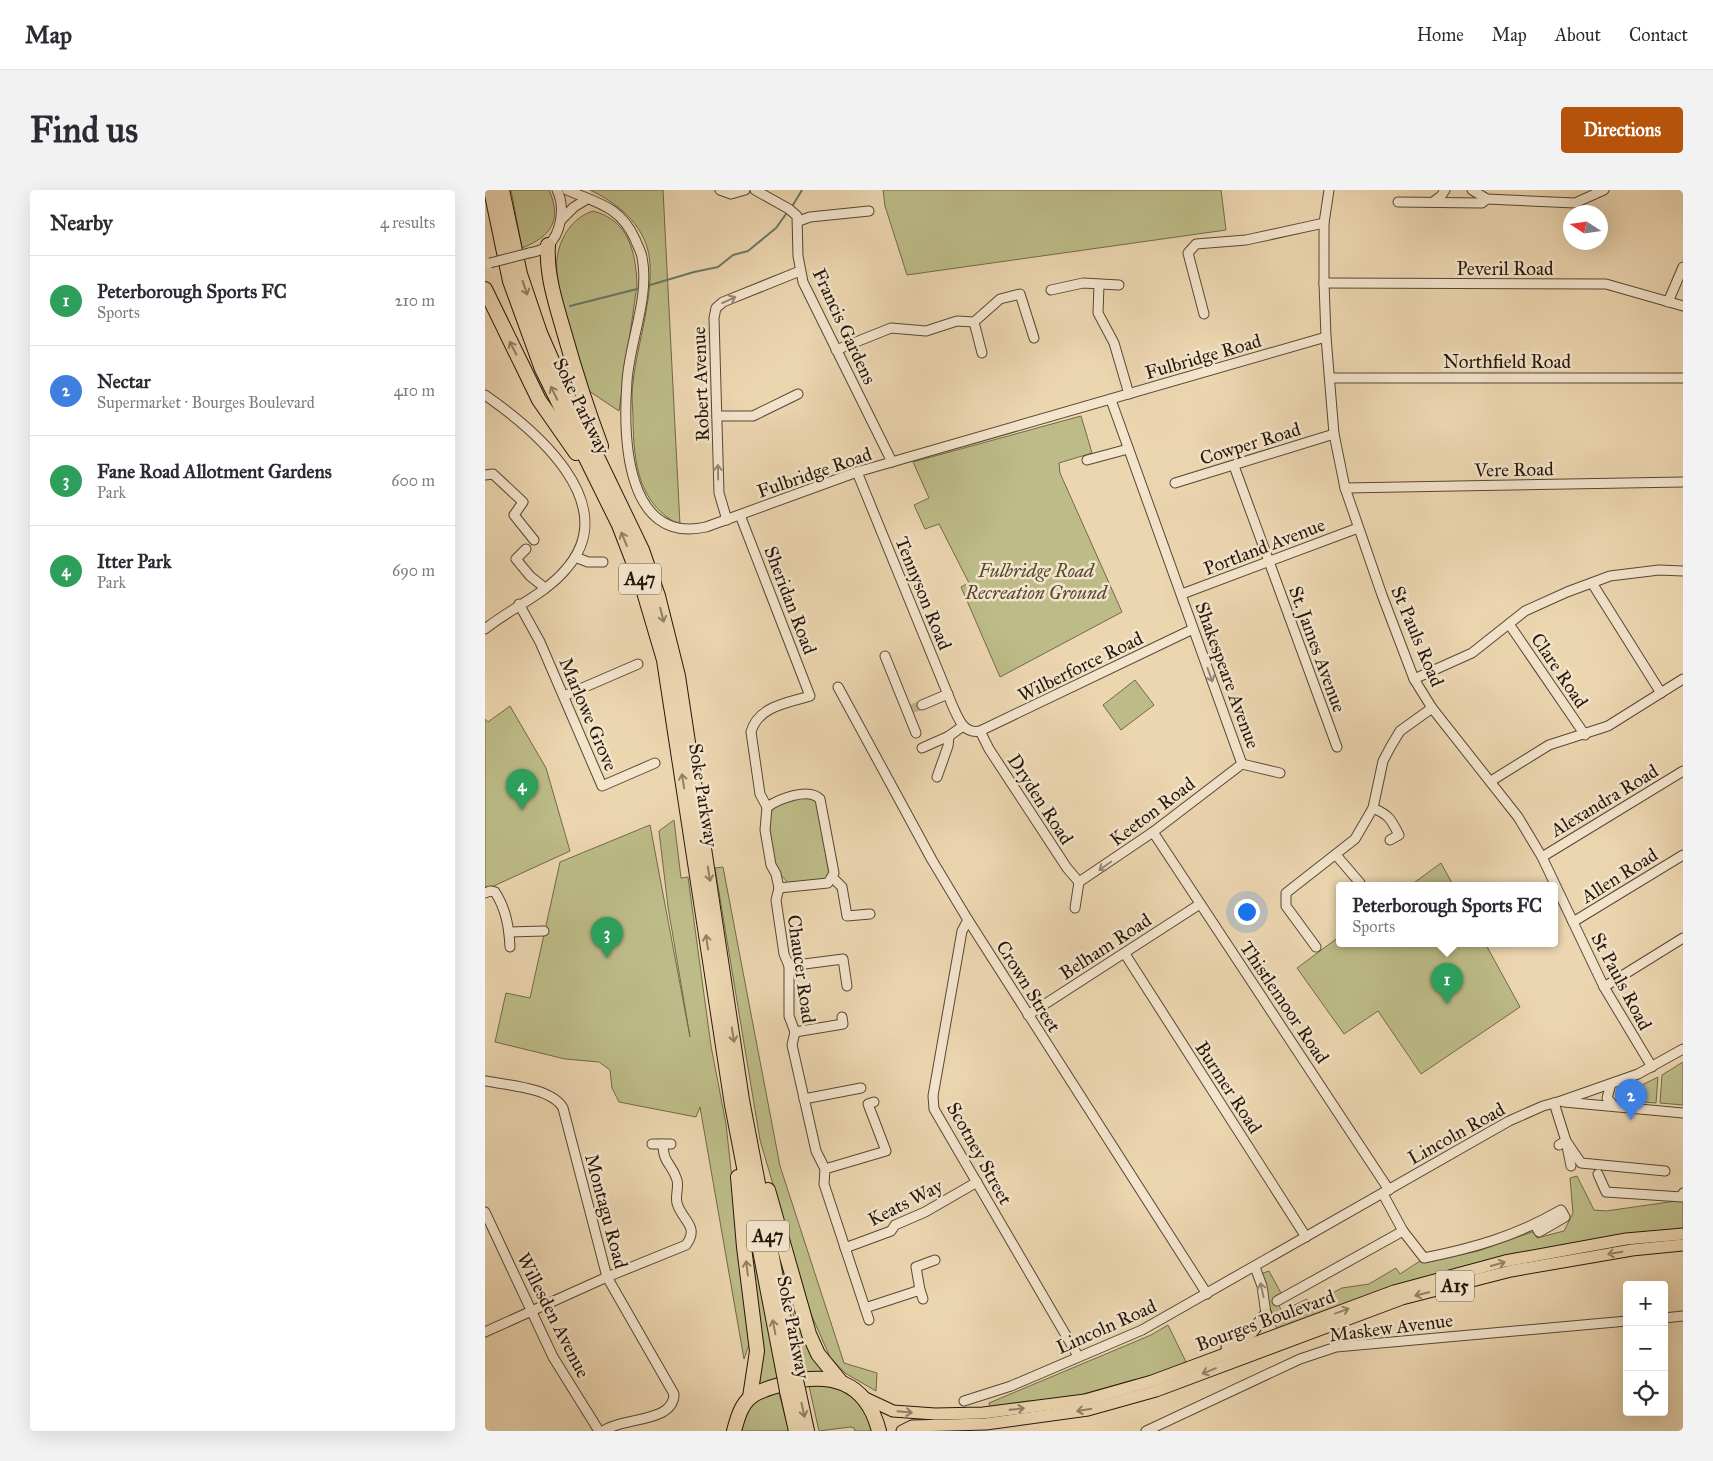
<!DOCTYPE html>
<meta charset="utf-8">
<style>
:root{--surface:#fff;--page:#f2f2f3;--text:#2b2b33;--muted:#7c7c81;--line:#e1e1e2;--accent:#b45309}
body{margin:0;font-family:"IM FELL Great Primer",serif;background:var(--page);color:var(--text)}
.controls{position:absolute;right:15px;bottom:15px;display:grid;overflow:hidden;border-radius:5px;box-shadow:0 5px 20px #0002}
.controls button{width:45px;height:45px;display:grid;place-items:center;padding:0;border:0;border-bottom:1px solid var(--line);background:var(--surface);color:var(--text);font:25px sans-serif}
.compass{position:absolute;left:1078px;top:15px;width:45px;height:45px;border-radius:50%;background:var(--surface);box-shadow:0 5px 20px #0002;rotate:282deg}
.you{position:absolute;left:761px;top:721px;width:18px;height:18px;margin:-12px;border:4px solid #fff;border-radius:50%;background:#1a73e8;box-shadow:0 0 0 8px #1a73e833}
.badge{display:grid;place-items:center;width:32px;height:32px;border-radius:50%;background:var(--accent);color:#fff;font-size:16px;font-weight:700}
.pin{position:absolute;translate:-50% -41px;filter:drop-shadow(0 1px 2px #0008)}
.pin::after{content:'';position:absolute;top:26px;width:18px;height:15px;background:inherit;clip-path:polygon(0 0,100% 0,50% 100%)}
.popup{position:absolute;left:851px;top:692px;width:222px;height:65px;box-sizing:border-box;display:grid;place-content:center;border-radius:5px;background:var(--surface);filter:drop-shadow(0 1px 4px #0005);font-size:16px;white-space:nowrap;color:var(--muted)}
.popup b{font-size:19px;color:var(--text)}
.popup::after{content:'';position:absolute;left:50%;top:100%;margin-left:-10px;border:10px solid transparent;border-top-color:var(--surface)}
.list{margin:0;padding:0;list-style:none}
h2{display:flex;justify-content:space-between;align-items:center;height:65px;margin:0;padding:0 20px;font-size:21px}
h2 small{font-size:16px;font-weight:400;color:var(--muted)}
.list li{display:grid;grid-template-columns:32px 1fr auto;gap:15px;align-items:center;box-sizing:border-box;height:90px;padding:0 20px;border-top:1px solid var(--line)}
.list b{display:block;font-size:19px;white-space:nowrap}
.list p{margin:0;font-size:16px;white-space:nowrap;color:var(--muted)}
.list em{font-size:16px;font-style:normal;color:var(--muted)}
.icon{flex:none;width:28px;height:28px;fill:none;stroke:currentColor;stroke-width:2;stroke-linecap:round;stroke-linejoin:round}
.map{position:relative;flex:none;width:1198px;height:1241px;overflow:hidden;border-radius:5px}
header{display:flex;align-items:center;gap:30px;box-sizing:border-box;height:70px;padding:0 25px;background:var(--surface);border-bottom:1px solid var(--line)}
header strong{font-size:24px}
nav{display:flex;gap:28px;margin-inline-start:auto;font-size:18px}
.intro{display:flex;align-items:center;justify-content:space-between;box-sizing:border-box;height:120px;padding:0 30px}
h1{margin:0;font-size:35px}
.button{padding:12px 22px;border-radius:5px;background:var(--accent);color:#fff;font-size:18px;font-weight:700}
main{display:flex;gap:30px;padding:0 30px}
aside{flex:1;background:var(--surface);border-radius:5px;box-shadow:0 5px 20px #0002}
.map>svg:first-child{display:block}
.green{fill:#bdbc88;stroke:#716a49}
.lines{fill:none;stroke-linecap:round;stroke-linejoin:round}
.stream{stroke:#6b7968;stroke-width:2}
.minor-tunnel{stroke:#c4b08f;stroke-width:9;stroke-dasharray:9 4.5;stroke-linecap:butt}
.minor-casing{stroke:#574734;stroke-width:11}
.major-casing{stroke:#25170a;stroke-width:13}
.highway-casing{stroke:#25170a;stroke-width:16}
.minor{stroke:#f3e4cc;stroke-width:9}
.major{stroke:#ecd6b0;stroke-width:11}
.highway{stroke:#ecd6b0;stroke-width:14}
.minor-bridge-casing{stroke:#574734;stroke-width:11;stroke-linecap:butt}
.highway-bridge-casing{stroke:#25170a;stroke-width:16;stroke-linecap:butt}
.minor-bridge{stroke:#f3e4cc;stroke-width:9}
.highway-bridge{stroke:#ecd6b0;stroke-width:14}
.oneway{stroke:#928065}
.oneway2{stroke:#968875}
.labels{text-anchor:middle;stroke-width:5;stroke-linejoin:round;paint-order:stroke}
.shield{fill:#f3e4cc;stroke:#635444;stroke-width:1}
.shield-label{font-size:18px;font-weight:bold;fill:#25170a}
.street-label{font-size:19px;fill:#25170a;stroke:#f3e4cc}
.park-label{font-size:19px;font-style:italic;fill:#534930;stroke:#f3e4cc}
</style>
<header>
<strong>Map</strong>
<nav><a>Home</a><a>Map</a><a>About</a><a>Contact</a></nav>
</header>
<div class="intro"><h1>Find us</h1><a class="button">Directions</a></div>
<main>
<aside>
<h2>Nearby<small>4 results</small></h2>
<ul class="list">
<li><span class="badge" style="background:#2e9e5b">1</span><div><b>Peterborough Sports FC</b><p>Sports</p></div><em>210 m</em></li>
<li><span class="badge" style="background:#3f7fe0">2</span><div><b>Nectar</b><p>Supermarket · Bourges Boulevard</p></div><em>410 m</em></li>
<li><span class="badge" style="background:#2e9e5b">3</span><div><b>Fane Road Allotment Gardens</b><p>Park</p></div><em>600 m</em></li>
<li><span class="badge" style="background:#2e9e5b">4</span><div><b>Itter Park</b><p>Park</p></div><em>690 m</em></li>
</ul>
</aside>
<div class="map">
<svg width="1198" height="1241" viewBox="0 0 1198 1241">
<rect width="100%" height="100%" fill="#ecd6b0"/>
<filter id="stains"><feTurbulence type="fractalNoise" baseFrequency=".004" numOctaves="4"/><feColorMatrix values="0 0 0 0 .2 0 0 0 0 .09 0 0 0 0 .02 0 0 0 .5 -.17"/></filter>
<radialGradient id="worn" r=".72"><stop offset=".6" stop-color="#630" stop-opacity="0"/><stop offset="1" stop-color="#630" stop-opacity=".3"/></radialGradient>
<g class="green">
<path d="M26,0H64C77,30 67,46 37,58Z"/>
<path d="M105,0H178L195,335C153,314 149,273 148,231C148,218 146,205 148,193C152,153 170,104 164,65C158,33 132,13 105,0Z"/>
<path d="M398,0H736L741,40L422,85L400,16Z"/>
<path d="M108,21C144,30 151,63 152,95L134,221L98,197C89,162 75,118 72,83C69,57 83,29 108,21Z"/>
<path d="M596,226L607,263L574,273L575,283L637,422L515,487L476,397L484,393L454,334L440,339L429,315L444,308L428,272Z"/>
<path d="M650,490L669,515L636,540L618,515Z"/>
<path d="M25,516L61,578L85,661L0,700V529L3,532Z"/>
<path d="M325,606L332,609L344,684L340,690L304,694C299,688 293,683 290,675C284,662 279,625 291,615C299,608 315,608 325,606Z"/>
<path d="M189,630L196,688L203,687L226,856L241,934L265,1152L259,1169L215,917L211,927L134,912L127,898L125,880L114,872L80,869L10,852L21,803L45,808L75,672L165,635L205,847L183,717L174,641Z"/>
<path d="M956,673L968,695H926Z"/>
<path d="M238,677L295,976L359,1173L392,1183L391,1201L360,1183L345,1167L326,1124L275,950L230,678Z"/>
<path d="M854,747V753H1000L1035,817L936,884L893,821L859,844L812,778Z"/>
<path d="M1198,872V915L1175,913L1177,885Z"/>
<path d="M1173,887L1171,913L1158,912L1150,905L1151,898Z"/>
<path d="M1092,986L1109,1020L1121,1021L1198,1010V1039L864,1112L792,1139L783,1118L775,1084L784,1081L796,1103L789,1107L797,1121L822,1109L826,1114L857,1098L884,1094L911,1078L915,1084L935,1071L943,1072L993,1061L1050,1041L1052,1048L1079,1041L1088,1023L1085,988Z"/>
<path d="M264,1026L294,1189L270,1196L261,1027Z"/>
<path d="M295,1064L344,1183H321Z"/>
<path d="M683,1135L701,1172L668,1187L648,1190L584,1208L562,1211H543L505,1217L504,1213L666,1145Z"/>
<path d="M338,1195C369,1202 376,1215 389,1241H370L369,1238L365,1237L334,1241L324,1196Z"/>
<path d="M294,1203L304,1241H256C256,1229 267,1213 278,1206C282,1204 289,1204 294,1203Z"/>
</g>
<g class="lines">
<g class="stream">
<path d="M308,15L317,0"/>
<path d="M165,95L209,82L233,77L248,65L263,61L291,38L301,24"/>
<path d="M85,116L152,99"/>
</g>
<path class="minor-tunnel" d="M426,519L437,515"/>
<g class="minor-casing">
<g id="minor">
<path d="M82,0C112,13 135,16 150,49C152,55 156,61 157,67C165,107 145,150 142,191C138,246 140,355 221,337L372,282L841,147"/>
<path d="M235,0L246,4L260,0"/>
<path d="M270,0L304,19L312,26L313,66L318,92L407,272"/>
<path d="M844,0L839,33V93L841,147L849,244L860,298L897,405L929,489L947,518L1033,627L1057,667L1119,797L1167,877"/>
<path d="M987,0L1002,9L1090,13L1119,0"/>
<path d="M913,12L997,13L1002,9"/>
<path d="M948,12L956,6L960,0"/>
<path d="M76,30L89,17L102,9"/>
<path d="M314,31L325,27L384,21"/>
<path d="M44,63C50,62 57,60 62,56C77,44 80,16 72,0"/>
<path d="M839,93L1121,94L1198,116"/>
<path d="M614,95L613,123L629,153L644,204"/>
<path d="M566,100L598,93L634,95"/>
<path d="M1183,112L1198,77"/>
<path d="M719,124L703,63L711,54L761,50L839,33"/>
<path d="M489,132L497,163"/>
<path d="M351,160L406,138L441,141L472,131L489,132L515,109L535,104L549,148"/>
<path d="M845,188H1198"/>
<path d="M0,205C49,239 138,313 82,378C61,404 26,418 0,439"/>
<path d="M626,210L757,574"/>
<path d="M232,226H268L313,204"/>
<path d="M602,270L643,259"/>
<path d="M749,276L852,557"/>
<path d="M372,282L468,517C474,530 479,544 495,541L708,439"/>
<path d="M0,285L8,284L38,312L29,325L49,350"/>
<path d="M690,293L849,244"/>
<path d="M860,298L1198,292"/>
<path d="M255,325L325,506C303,513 273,516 266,542L275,604L282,617L280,640L286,675L291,684L294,698L291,710L299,764L304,776V826L310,842L307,855L331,961L340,979L339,994L384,1130"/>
<path d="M242,330L234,303L229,128L231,118L238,112L315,81"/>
<path d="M41,359L31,369L45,386L60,398"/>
<path d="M90,367L103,372H118"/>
<path d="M1107,393L1176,503"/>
<path d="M697,404L873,338"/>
<path d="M34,414L55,452L117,596L170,573"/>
<path d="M1024,434L1100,545"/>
<path d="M400,466L431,543"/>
<path d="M929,489L987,463L1040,421L1082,402L1125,386L1174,380L1198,381"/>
<path d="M353,497L447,670L483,730L722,1104"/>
<path d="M79,506L153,474"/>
<path d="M437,515L463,504"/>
<path d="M495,541L504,559L582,678L594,692"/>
<path d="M437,558L464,546L478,536"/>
<path d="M757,574L795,583"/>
<path d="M452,587L463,556L464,546"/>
<path d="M1006,591L1064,555L1123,536L1198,489"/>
<path d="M282,617C294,609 323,597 335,609L349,683L343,693L294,698"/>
<path d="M888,618C904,625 906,629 914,645L905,650"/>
<path d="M668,642L904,1000"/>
<path d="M851,665L875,693L874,695"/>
<path d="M1057,667L1198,581"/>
<path d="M348,688L357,697L362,726L385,724"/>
<path d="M594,692L668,642L757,574"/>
<path d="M0,703L5,701L10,702C21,719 24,737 25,757"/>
<path d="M590,718L594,692"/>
<path d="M483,730L477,741L448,906L449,919L593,1166"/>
<path d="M1088,732L1198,665"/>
<path d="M24,742L59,741"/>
<path d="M831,757L801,716V703L870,649L888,618L898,571L906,556L915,541L947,518"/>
<path d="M640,764L821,1047"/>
<path d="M304,776L358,769L362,796"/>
<path d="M1119,797L1198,748"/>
<path d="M543,825L715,714"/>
<path d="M310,842L358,834L357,827"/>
<path d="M0,891C22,895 67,898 78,918L122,1087L189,1204C189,1233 138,1227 118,1241"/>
<path d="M1126,894L1122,908L1129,916"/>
<path d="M319,909L376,898"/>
<path d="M1079,912L1198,923"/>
<path d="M1069,913L1081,951L1096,973L1180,981"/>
<path d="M167,954H186"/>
<path d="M1074,955L1081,951L1086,976"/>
<path d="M340,979L401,961L383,914L389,912"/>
<path d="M1113,984L1121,1002L1197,1007L1198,1003"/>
<path d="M898,1004L918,1041L939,1068C989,1058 1031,1046 1076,1020L1080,1027L1054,1042L1050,1035"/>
<path d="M0,1022L68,1167L114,1241"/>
<path d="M360,1058L406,1041L410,1035L440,1022L492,992"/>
<path d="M770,1077L777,1096L781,1124"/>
<path d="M435,1100L431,1077L450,1070"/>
<path d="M792,1111L918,1041"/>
<path d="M380,1118L435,1100L438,1109"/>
<path d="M1179,1128L1198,1126"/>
<path d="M0,1142L122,1087L201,1055C215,1036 197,1031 192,1013C190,1006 194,998 192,990C187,973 178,974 178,954"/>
<path d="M479,1211L526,1196L657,1140L1024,931L1058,916L1076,911L1153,884L1198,859"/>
<path d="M661,1241L815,1169L851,1157L1142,1131"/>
</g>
</g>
<g class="major-casing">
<g id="major">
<path d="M742,1157L767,1142L781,1124"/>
<path d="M376,1206L408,1221L450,1224L498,1223L600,1210L667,1191L909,1101L1020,1071L1141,1049L1198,1044"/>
<path d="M417,1241L427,1236L501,1234L603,1220L671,1201L917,1109L1026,1081L1147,1060L1198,1055"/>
</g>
</g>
<g class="highway-casing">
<g id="highway">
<path d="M6,0L25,91L57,179L134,335L156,392L179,470L247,915L299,1185"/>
<path d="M17,0L35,84L55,143L80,200L157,360L173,406L193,486L257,910L309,1182"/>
<path d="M63,55C61,85 71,114 79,142C90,181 102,219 116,256"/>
<path d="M0,99L54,210L91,263"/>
<path d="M253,987L259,1057L272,1161L265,1207"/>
<path d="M283,1000L324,1144L333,1164L355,1191"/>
<path d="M313,1199L322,1241"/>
<path d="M302,1201L311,1241"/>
<path d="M249,1241C252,1230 256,1214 266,1207C274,1200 288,1197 298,1194C344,1181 381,1190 394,1241"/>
</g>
</g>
<use href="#minor" class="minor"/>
<use href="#major" class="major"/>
<use href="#highway" class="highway"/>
<g class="minor-bridge-casing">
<path id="minor-bridge" d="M5,73L44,63"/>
</g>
<g class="highway-bridge-casing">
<g id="highway-bridge">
<path d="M309,1182L313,1199"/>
<path d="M299,1185L302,1201"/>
</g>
</g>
<use href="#minor-bridge" class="minor-bridge"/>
<use href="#highway-bridge" class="highway-bridge"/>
</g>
<defs><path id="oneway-shaft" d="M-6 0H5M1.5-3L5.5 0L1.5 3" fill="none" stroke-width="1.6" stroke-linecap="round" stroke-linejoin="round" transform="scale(1.25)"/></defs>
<g class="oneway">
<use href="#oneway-shaft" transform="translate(40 98) rotate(71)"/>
<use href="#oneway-shaft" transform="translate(28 158) rotate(-117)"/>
<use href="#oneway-shaft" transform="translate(69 203) rotate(-116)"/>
<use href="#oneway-shaft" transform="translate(139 349) rotate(-112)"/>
<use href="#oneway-shaft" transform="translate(177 425) rotate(76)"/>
<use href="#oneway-shaft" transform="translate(198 591) rotate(-99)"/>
<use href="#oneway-shaft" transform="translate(224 684) rotate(81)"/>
<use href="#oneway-shaft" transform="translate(222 752) rotate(-98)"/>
<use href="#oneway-shaft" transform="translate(248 845) rotate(81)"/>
<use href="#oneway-shaft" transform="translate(1130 1063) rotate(170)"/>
<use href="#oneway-shaft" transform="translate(1013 1074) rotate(-15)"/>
<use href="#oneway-shaft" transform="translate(262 1078) rotate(-97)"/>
<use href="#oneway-shaft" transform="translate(937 1104) rotate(166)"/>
<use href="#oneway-shaft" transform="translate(857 1121) rotate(-20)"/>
<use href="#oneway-shaft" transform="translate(289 1137) rotate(-101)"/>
<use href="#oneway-shaft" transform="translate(724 1181) rotate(158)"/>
<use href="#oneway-shaft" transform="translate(532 1219) rotate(-6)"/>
<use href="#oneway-shaft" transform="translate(318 1220) rotate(78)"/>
<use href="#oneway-shaft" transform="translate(599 1220) rotate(171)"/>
<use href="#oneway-shaft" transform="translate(420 1222) rotate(5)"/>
</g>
<g class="oneway2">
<use href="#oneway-shaft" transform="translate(244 110) rotate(-25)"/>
<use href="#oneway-shaft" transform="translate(233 282) rotate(-91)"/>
<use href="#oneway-shaft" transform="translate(725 485) rotate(70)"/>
<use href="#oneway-shaft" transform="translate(620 676) rotate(145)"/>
<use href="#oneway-shaft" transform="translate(777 1100) rotate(-102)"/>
</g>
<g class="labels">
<g class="shield">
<rect x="134" y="373.5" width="42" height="31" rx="4"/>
<rect x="262" y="1030.5" width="42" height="31" rx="4"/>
<rect x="951" y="1080.5" width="38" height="31" rx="4"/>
</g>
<g class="shield-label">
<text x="155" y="395">A47</text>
<text x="283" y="1052">A47</text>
<text x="970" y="1102">A15</text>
</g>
<g class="street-label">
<text x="1020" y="85">Peveril Road</text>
<text transform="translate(360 136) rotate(65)" y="7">Francis Gardens</text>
<text transform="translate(718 166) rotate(-16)" y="7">Fulbridge Road</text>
<text x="1022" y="178">Northfield Road</text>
<text transform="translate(215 194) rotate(-92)" y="7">Robert Avenue</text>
<text transform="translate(97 216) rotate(64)" y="7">Soke Parkway</text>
<text transform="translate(765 253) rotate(-17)" y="7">Cowper Road</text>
<text transform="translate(1029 279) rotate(-1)" y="7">Vere Road</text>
<text transform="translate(329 282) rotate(-19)" y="7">Fulbridge Road</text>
<text transform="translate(779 356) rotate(-21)" y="7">Portland Avenue</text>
<text transform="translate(439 403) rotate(68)" y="7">Tennyson Road</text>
<text transform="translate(306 410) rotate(69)" y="7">Sheridan Road</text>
<text transform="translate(933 446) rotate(67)" y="7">St Pauls Road</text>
<text transform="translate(833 459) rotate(70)" y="7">St. James Avenue</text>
<text transform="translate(595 476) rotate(-26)" y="7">Wilberforce Road</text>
<text transform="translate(1075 480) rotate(56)" y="7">Clare Road</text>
<text transform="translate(743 485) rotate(70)" y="7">Shakespeare Avenue</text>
<text transform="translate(104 524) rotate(67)" y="7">Marlowe Grove</text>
<text transform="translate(219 605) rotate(81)" y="7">Soke Parkway</text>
<text transform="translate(556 609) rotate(57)" y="7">Dryden Road</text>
<text transform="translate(1119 610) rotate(-31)" y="7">Alexandra Road</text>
<text transform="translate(667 621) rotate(-37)" y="7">Keeton Road</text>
<text transform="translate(1134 685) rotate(-32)" y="7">Allen Road</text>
<text transform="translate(620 756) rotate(-33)" y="7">Belham Road</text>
<text transform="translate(317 779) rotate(82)" y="7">Chaucer Road</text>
<text transform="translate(1137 791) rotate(62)" y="7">St Pauls Road</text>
<text transform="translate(544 796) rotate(58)" y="7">Crown Street</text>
<text transform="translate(800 812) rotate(56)" y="7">Thistlemoor Road</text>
<text transform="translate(744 897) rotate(57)" y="7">Burmer Road</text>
<text transform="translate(971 943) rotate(-29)" y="7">Lincoln Road</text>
<text transform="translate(495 963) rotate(61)" y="7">Scotney Street</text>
<text transform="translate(420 1012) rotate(-27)" y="7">Keats Way</text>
<text transform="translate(122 1021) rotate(75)" y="7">Montagu Road</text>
<text transform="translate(69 1125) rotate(63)" y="7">Willesden Avenue</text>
<text transform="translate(780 1130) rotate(-20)" y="7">Bourges Boulevard</text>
<text transform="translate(621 1136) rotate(-24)" y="7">Lincoln Road</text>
<text transform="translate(309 1137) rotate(79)" y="7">Soke Parkway</text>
<text transform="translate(906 1137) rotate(-7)" y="7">Maskew Avenue</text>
</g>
<g class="park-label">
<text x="551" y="387">Fulbridge Road<tspan x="551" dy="22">Recreation Ground</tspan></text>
</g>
</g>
<rect width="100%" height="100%" filter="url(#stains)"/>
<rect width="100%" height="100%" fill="url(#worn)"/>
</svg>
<div class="controls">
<button>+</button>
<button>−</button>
<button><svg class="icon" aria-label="locate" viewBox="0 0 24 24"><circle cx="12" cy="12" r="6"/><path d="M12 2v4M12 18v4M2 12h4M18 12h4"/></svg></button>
</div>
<svg class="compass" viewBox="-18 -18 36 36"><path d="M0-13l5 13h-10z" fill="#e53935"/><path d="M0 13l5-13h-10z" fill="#7c7c81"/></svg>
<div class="you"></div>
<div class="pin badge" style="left:962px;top:814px;background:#2e9e5b">1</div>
<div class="popup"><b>Peterborough Sports FC</b>Sports</div>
<div class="pin badge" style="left:1146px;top:930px;background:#3f7fe0">2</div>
<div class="pin badge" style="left:122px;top:768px;background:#2e9e5b">3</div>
<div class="pin badge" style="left:37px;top:620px;background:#2e9e5b">4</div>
</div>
</main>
